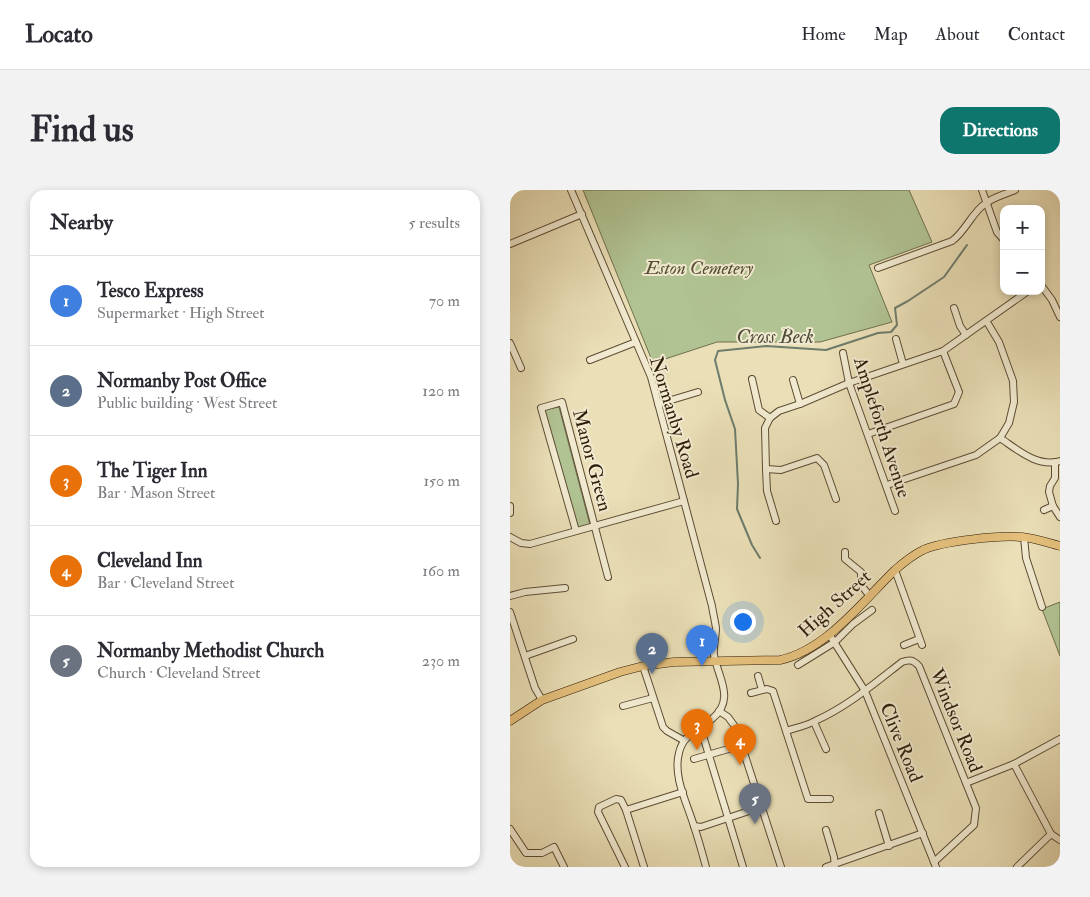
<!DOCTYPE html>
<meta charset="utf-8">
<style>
:root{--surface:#fff;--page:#f2f2f3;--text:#2b2b33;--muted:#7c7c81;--line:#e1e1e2;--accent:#0f766e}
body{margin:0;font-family:"IM FELL Double Pica",serif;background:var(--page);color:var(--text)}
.controls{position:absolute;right:15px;top:15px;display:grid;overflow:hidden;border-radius:10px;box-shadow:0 2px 8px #0003}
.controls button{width:45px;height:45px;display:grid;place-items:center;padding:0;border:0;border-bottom:1px solid var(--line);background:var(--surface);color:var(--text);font:25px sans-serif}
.you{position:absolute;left:232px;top:431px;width:18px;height:18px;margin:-12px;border:4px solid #fff;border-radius:50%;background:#1a73e8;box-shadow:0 0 0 8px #1a73e833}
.badge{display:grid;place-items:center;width:32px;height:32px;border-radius:50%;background:var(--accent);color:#fff;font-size:16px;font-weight:700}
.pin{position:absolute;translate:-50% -41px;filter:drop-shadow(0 1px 2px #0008)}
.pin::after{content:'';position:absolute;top:26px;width:18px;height:15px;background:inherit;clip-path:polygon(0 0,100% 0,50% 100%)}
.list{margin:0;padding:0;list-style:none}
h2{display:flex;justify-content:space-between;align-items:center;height:65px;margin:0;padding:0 20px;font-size:21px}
h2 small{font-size:16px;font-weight:400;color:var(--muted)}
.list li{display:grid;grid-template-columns:32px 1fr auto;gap:15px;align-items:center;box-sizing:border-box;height:90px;padding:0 20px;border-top:1px solid var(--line)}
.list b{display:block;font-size:19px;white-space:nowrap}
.list p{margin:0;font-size:16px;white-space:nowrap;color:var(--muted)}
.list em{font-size:16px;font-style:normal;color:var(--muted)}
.map{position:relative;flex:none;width:550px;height:677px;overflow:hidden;border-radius:15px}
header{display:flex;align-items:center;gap:30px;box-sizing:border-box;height:70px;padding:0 25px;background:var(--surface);border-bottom:1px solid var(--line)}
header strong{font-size:24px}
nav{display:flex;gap:28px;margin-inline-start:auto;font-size:18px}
.intro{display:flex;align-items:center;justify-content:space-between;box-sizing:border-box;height:120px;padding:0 30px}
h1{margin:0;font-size:35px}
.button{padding:12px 22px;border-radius:15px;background:var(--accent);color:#fff;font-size:18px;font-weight:700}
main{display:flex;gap:30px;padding:0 30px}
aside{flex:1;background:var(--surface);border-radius:15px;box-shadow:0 2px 8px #0003}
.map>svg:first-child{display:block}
.green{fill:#b1c393;stroke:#6f6f4e}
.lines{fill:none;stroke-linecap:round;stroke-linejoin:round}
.stream{stroke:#6d7c6c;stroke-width:2}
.minor-casing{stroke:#5c4c34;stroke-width:8}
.major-casing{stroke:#2d1b08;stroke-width:9}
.minor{stroke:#f1ead0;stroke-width:6}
.major{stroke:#e5c07c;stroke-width:8}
.labels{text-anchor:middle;stroke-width:4;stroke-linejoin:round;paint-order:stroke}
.park-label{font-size:19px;font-style:italic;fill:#554d32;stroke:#f1ead0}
.street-label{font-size:19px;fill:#2d1b08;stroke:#f1ead0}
.water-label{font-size:20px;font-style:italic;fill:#4d4c3a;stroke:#f1ead0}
</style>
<header>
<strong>Locato</strong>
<nav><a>Home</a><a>Map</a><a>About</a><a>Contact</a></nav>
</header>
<div class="intro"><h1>Find us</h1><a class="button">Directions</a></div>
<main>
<aside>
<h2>Nearby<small>5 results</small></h2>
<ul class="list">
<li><span class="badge" style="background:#3f7fe0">1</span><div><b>Tesco Express</b><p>Supermarket · High Street</p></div><em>70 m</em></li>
<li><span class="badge" style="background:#5c6f8a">2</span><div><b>Normanby Post Office</b><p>Public building · West Street</p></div><em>120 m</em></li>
<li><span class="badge" style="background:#e8710a">3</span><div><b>The Tiger Inn</b><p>Bar · Mason Street</p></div><em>150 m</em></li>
<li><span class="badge" style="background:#e8710a">4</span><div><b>Cleveland Inn</b><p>Bar · Cleveland Street</p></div><em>160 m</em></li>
<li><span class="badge" style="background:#6b7280">5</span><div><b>Normanby Methodist Church</b><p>Church · Cleveland Street</p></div><em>230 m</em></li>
</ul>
</aside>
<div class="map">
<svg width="550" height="677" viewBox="0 0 550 677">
<rect width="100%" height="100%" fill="#eadfb7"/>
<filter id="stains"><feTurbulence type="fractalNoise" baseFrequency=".004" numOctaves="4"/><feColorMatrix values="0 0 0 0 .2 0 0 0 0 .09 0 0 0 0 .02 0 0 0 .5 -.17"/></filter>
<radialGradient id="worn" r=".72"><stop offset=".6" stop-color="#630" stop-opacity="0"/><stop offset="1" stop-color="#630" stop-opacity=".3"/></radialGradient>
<g class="green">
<path d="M73,0H399L422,52L359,75L382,132L310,152H207L143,173Z"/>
<path d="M49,217L80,335L68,340L33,220Z"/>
<path d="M550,412V466L532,419Z"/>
</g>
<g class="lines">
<path class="stream" d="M250,368L242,355L227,319L228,294L225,239L215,210L205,170L208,161L256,156L316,160L368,143L381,142L387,135L385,118L398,111L434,87L457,55"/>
<g class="minor-casing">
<g id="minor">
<path d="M61,0L141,187L202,416C203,423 205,431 206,438C206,447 203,456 204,465C208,488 226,509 202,529C189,540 173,544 169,563C163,586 176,611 183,633C188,648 192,662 196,677"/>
<path d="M472,0L487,42L494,50"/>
<path d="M0,54L72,24"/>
<path d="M368,78L442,51C456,41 462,22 476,13C484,7 496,4 505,0"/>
<path d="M531,95L542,110L550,127"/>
<path d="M444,118L450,136L456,145"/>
<path d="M386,149L393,174"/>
<path d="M0,153L11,178"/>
<path d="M333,163L339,193L385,321"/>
<path d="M80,170L126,152"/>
<path d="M242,189L249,220L260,228"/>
<path d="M283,190L290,214"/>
<path d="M148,214L188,202"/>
<path d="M358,244L444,214L449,202L433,161"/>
<path d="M490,248C508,260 528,278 550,271"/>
<path d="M545,272V288L540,296L539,302L543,316L550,327"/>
<path d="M256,279L257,301L266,331"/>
<path d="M377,295L466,265L490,248L499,233L504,212L503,191L489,152L477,132"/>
<path d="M326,309L314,275L307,268L271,280L256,279L255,238L260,228L269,221L290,214L339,193L433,161L518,101"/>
<path d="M0,316V323"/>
<path d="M534,320L543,316"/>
<path d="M66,341L31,218L52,212L98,387"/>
<path d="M0,347L11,353L20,354L174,311"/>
<path d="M514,347L516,368L532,417"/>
<path d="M335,362V369L351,382V395L359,405"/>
<path d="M385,380L412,455"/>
<path d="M0,406L15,402L55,398"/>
<path d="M0,422L25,498L32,510"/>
<path d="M319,444L355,501L426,677"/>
<path d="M394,455L409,449"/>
<path d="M15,466L63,449"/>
<path d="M288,475L325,452L343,434L362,420"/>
<path d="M133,476L153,537L157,541L173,550"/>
<path d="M248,486L252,500"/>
<path d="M241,503L257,499L263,501L298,609H320"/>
<path d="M113,516L143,508"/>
<path d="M209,521L218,527L226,538L271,677"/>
<path d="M304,532L316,559"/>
<path d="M276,541C285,538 296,536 305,531C337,517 365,493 392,472C400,469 403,470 409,476L466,618L464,635L424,672"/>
<path d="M194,549L233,677"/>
<path d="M184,569L232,555"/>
<path d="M504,574L541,644L550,650"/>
<path d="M456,593L504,574L550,549"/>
<path d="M116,620L173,602"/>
<path d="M369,623L379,656"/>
<path d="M184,636L191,637L251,617"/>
<path d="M0,639L16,663H32L44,657L54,677"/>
<path d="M316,640L324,667L325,677"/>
<path d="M115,677L88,622L89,617L106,609L111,610L116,620L134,677"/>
<path d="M316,677L413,643"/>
<path d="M507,677L541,644"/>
</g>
</g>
<g class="major-casing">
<path id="major" d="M0,531L32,510L110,482L133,476L164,472L270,470C316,460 352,412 385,380C394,372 403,365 413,360C433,351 490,345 512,347C525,348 538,353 550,356"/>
</g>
<use href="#minor" class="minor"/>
<use href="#major" class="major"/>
</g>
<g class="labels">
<g class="park-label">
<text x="189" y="84">Eston Cemetery</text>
</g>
<g class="street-label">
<text transform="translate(165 227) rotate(73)" y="7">Normanby Road</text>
<text transform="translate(373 237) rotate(72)" y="7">Ampleforth Avenue</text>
<text transform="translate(83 270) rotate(75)" y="7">Manor Green</text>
<text transform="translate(324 413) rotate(-42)" y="7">High Street</text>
<text transform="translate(447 530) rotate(68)" y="7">Windsor Road</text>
<text transform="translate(392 552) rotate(68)" y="7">Clive Road</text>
</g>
<g class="water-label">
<text x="265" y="153">Cross Beck</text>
</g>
</g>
<rect width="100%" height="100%" filter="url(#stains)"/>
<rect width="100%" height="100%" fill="url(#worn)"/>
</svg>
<div class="controls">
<button>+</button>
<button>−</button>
</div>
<div class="you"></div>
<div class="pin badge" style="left:192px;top:476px;background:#3f7fe0">1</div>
<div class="pin badge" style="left:142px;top:484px;background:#5c6f8a">2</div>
<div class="pin badge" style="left:187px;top:560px;background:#e8710a">3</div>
<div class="pin badge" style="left:230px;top:575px;background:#e8710a">4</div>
<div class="pin badge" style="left:245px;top:634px;background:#6b7280">5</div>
</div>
</main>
